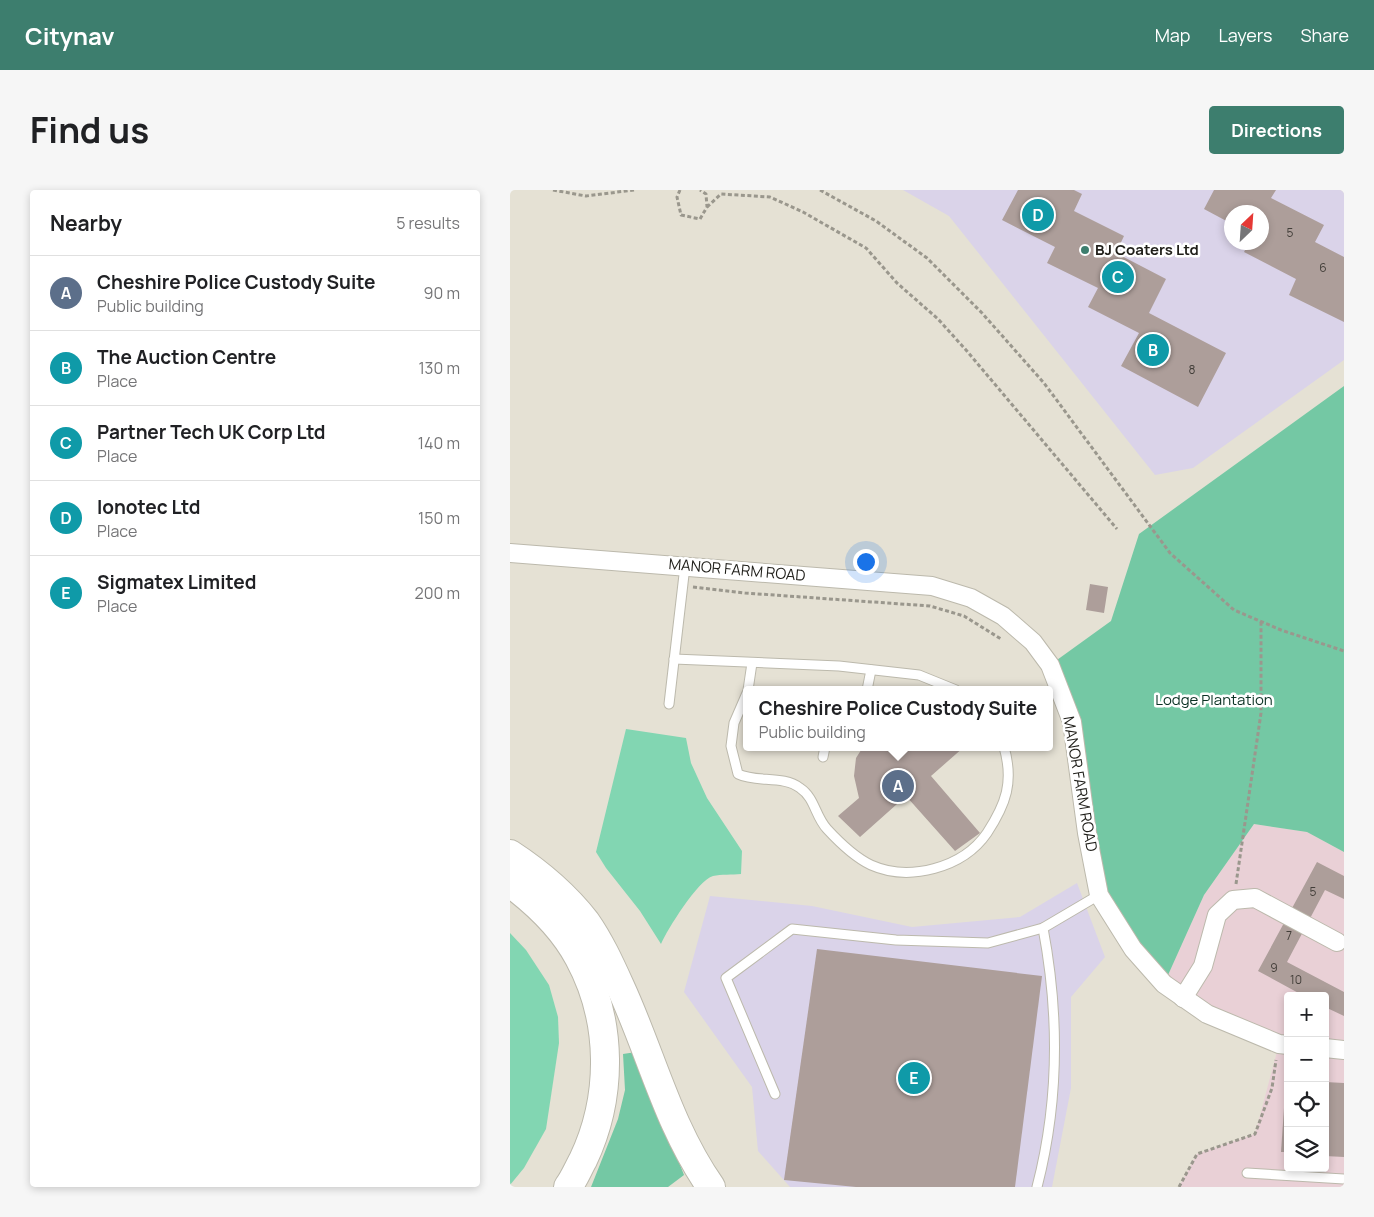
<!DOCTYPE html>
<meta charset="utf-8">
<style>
:root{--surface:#fff;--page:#f6f6f6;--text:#202124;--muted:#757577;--line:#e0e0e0;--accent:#3d7e6e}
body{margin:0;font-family:Manrope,sans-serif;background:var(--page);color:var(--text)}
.controls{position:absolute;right:15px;bottom:15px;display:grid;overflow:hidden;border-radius:5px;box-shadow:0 2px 8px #0003}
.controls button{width:45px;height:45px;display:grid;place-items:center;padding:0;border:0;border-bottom:1px solid var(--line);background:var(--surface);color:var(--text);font:25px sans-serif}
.compass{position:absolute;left:714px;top:15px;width:45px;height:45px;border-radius:50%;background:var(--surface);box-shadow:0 2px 8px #0003;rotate:25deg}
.you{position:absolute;left:355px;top:371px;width:18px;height:18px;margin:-12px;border:4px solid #fff;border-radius:50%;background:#1a73e8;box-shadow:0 0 0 8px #1a73e833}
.badge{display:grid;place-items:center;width:32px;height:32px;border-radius:50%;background:var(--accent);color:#fff;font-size:16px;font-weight:700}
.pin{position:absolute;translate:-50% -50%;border:2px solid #fff;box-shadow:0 1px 5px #0006}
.popup{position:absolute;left:233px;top:496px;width:310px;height:65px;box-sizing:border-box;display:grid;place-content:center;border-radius:5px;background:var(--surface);filter:drop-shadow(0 1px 4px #0005);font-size:16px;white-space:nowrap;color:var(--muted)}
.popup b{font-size:19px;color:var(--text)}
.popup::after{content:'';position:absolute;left:50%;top:100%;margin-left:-10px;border:10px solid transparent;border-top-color:var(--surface)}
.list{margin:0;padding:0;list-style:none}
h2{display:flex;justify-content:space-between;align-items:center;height:65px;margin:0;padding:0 20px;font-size:21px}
h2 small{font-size:16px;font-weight:400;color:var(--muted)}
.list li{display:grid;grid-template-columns:32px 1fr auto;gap:15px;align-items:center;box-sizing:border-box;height:75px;padding:0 20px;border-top:1px solid var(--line)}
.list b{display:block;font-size:19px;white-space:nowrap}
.list p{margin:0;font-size:16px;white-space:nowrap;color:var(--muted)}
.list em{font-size:16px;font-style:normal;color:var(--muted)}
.icon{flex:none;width:28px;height:28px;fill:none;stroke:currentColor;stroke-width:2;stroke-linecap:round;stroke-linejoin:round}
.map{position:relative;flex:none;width:834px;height:997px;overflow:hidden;border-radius:5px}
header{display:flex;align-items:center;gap:30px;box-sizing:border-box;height:70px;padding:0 25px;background:var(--accent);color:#fff}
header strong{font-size:24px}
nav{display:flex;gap:28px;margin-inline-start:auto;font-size:18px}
.intro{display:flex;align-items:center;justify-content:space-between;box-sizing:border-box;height:120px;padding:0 30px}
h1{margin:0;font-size:35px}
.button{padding:12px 22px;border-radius:5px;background:var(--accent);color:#fff;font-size:18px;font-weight:700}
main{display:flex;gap:30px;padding:0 30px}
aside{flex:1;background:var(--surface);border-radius:5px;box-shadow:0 2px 8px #0003}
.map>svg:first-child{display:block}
.commercial{fill:#e9d0d6;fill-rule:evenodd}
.industrial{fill:#dad3e9;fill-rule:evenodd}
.green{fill:#82d6b2}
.forest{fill:#74c8a4}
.building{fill:#ad9e9a}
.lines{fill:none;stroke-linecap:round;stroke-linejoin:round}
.service-casing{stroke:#bcb9ac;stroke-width:11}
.minor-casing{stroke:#bcb9ac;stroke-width:20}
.primary-casing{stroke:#bcb9ac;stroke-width:30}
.path{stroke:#9a978d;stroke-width:3;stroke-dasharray:4 2.5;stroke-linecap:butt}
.service{stroke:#fff;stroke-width:9}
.minor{stroke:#fff;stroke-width:18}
.primary{stroke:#fff;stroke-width:28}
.poi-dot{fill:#3d7e6e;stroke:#fff;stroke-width:2}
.labels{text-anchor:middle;stroke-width:5;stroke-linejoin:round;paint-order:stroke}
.number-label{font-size:12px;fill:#423e39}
.poi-label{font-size:15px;font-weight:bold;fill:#1f1e19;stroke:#fff;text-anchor:start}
.street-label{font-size:15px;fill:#1f1e19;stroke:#fff}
.park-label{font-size:15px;fill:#0b3224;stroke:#fff}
</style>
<header>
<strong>Citynav</strong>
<nav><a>Map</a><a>Layers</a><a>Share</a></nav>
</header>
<div class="intro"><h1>Find us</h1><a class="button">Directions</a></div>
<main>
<aside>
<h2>Nearby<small>5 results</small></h2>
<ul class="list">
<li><span class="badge" style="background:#5c6f8a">A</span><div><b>Cheshire Police Custody Suite</b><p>Public building</p></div><em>90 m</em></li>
<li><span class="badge" style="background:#0f9aa8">B</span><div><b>The Auction Centre</b><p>Place</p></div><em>130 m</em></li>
<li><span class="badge" style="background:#0f9aa8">C</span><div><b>Partner Tech UK Corp Ltd</b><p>Place</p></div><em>140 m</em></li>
<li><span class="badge" style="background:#0f9aa8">D</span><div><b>Ionotec Ltd</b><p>Place</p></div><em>150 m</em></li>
<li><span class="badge" style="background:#0f9aa8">E</span><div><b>Sigmatex Limited</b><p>Place</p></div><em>200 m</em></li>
</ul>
</aside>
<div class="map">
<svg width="834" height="997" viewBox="0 0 834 997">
<rect width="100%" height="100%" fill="#e5e1d4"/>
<path class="commercial" d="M744,634L797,642L834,662V997H669L687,964L745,944L769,854L654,794L694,705ZM778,806H815V978H778Z"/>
<g class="industrial">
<path d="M393,0H834V170L683,278L645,285L439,26ZM722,22H752V52H722Z"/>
<path d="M567,693L595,767L561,807V898L542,997H280L248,961L242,897L174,802L200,706L302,716L402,737L510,727Z"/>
</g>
<g class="green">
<path d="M116,539L176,548L181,573L197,608L232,661L231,684C222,685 211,684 203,686C188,690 157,740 151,754L130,721L96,678L86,662Z"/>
<path d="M0,743L16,760L39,795L48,827L49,853L36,939L14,978L0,995Z"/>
</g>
<g class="forest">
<path d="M834,196V662L797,642L744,634L694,705L654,794L589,705L562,532L540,475L601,431L629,344Z"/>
<path d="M126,862L174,985L158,997H81L108,929L115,900L113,864Z"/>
</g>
<g class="building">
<path d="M508,0H564L572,4L564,21L614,46L606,63L656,89L639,123L716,163L688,217L611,176L629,143L578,117L588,98L537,73L545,57L492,30Z"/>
<path d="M704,0H766L761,8L814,35L805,52L834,67V132L779,105L786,89L734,62L739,52H752V22H722V34L694,19Z"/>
<path d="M580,394L598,397L594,423L576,420Z"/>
<path d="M353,557H454L421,586L470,643L445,661L396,606L350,647L328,626L349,608L344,586L346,568Z"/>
<path d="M807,672L834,686V709L815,700L777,772L834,802V826L815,817V806H794L748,781Z"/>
<path d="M307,759L532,786L505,997H346L274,990Z"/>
<path d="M776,889H778V962H771Z"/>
<path d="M815,892L834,893V967L815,966Z"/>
</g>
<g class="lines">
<g class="service-casing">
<g id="service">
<path d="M164,469L329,476L409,485L446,500"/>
<path d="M238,500L242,473"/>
<path d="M357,500L361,480"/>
<path d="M237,503L224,533L221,556L228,584C247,593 273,585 290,598C305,608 305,626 317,639C329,652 344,667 361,675C399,692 453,678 477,643C496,614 504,592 494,557"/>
<path d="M159,514L175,376"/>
<path d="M313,567L315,557"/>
<path d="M265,904L216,788L282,739L386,750L478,753L533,738L589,705"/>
<path d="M737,983L834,989"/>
<path d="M527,997C549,912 549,823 533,738"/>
</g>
</g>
<g class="minor-casing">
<g id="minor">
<path d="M0,363L422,396L461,408L493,426L523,452L540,475L562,532L577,643L589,705L623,759L654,794L697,824L769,854L778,855"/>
<path d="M673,808L693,776L707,725L723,710L745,708L827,752"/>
<path d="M815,858L834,860"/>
</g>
</g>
<g class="primary-casing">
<g id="primary">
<path d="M0,664C29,683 55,705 76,732C90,752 100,774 110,796C141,863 158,936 201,997"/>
<path d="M0,693C27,713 53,738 69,768C103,831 103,907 73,970C68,979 64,989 58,997"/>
</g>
</g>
<g class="path">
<path d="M43,0L76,6L124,0"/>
<path d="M170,0L167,7L171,25L190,29L197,17L196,4L190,0"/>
<path d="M310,0L366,31L417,68L472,123L534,193L660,363L724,420L771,440L834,461"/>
<path d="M197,17L211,4L260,7L293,22L356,58L387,93L428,129L456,160L607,339"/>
<path d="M183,397L235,403L420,416L454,426L491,449"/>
<path d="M726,694L751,523V431"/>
<path d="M669,997L687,964L745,944L762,898L766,870"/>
</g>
<use href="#service" class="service"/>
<use href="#minor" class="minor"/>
<use href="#primary" class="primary"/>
</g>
<circle class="poi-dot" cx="575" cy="60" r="5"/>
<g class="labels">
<g class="number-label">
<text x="780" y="47">5</text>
<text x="813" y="82">6</text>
<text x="682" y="184">8</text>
<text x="803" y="706">5</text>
<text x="779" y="750">7</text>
<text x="764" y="782">9</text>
<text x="786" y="794">10</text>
</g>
<g class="poi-label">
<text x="585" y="65">BJ Coaters Ltd</text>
</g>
<g class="street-label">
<text transform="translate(227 380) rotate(5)" y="5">MANOR FARM ROAD</text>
<text transform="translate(570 594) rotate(80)" y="5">MANOR FARM ROAD</text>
</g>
<g class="park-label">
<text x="704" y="515">Lodge Plantation</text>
</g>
</g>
</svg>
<div class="controls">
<button>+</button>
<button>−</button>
<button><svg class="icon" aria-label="locate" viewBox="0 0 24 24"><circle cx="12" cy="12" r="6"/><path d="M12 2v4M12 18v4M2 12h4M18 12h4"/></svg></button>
<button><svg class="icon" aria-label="layers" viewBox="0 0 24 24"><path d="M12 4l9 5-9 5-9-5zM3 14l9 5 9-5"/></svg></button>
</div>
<svg class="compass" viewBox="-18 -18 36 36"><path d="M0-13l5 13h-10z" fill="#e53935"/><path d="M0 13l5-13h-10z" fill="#757577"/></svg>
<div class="you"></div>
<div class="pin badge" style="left:388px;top:596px;background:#5c6f8a">A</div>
<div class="popup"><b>Cheshire Police Custody Suite</b>Public building</div>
<div class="pin badge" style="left:643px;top:160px;background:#0f9aa8">B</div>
<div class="pin badge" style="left:608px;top:87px;background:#0f9aa8">C</div>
<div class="pin badge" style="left:528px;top:25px;background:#0f9aa8">D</div>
<div class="pin badge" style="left:404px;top:888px;background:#0f9aa8">E</div>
</div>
</main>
